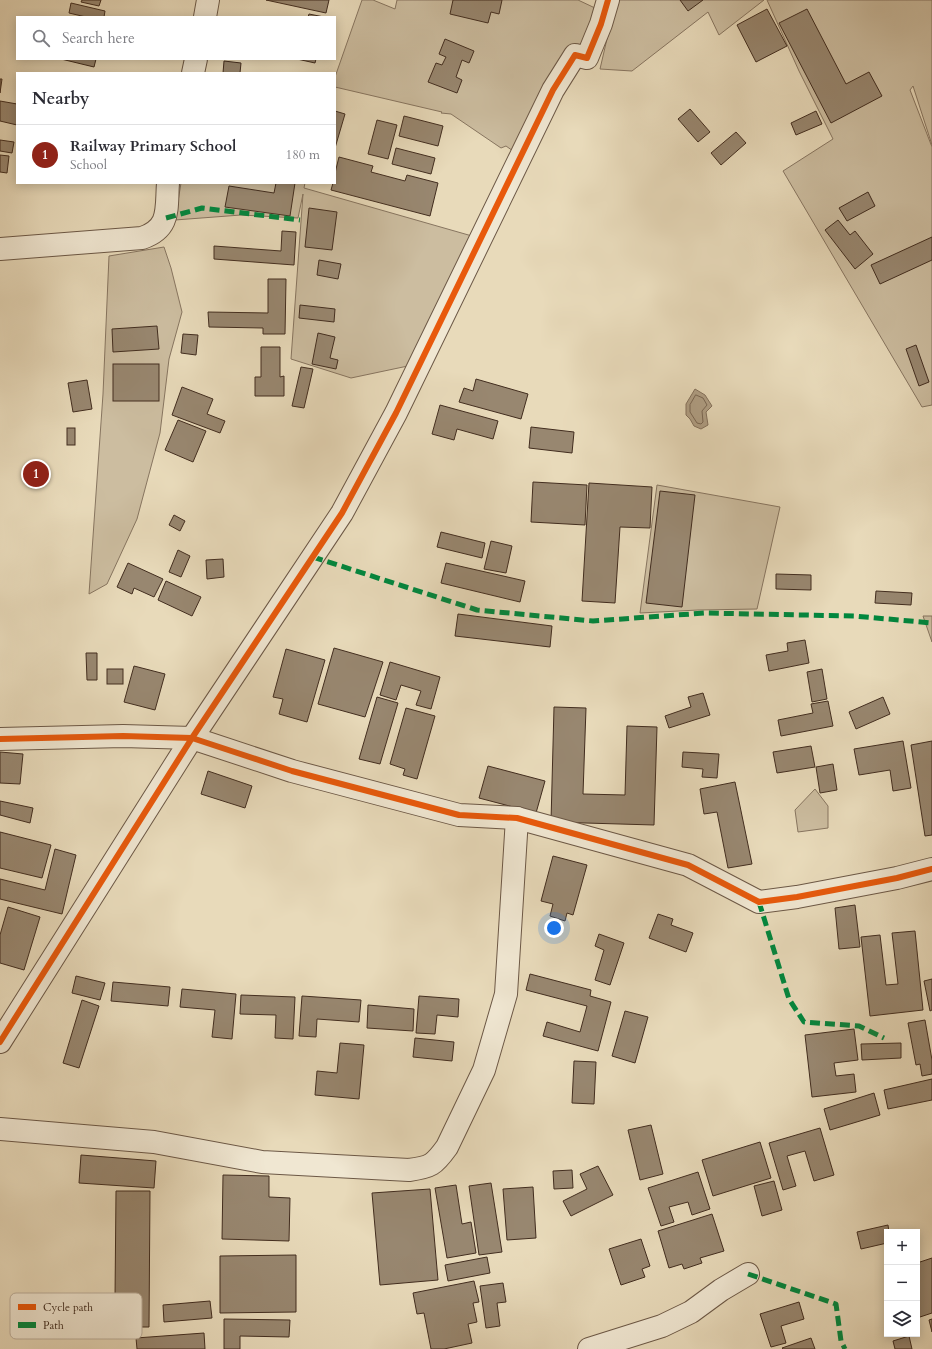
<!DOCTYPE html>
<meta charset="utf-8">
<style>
:root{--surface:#fff;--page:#f2f2f3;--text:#2b2b33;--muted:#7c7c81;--line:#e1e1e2;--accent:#8f2418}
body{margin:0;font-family:Cardo,serif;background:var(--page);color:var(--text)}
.controls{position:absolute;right:12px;bottom:12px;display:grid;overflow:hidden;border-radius:0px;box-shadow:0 2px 10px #0003}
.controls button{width:36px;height:36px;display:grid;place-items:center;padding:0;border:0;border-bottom:1px solid var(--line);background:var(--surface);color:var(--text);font:20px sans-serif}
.you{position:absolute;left:554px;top:928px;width:14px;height:14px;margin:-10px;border:3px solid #fff;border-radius:50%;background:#1a73e8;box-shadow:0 0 0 6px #1a73e833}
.badge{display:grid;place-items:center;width:26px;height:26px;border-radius:50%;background:var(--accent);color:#fff;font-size:13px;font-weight:700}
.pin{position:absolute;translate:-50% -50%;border:2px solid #fff;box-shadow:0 1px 4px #0006}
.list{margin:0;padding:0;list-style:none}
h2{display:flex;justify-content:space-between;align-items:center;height:52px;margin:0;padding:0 16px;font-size:17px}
h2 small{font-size:13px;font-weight:400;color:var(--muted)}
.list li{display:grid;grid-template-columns:26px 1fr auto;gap:12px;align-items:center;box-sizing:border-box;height:60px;padding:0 16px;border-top:1px solid var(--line)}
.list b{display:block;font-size:15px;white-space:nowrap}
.list p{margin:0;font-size:13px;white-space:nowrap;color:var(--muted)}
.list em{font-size:13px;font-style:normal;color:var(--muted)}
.icon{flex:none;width:22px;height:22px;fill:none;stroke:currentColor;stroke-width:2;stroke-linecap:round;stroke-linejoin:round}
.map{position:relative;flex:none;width:932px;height:1349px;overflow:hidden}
.search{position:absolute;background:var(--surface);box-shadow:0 2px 10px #0003;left:16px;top:16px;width:320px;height:44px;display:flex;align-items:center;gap:10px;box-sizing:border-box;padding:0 14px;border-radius:0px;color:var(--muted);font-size:15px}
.panel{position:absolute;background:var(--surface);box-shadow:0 2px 10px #0003;left:16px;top:72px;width:320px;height:112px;border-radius:0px}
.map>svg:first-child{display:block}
.green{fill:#ccbda0;stroke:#877560}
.water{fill:#b09f85;stroke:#84715c}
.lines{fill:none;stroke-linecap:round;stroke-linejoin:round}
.shore{stroke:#796652;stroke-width:1}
.building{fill:#988770;stroke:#422d1f}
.minor-casing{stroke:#6c5846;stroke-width:24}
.minor{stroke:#f0e7d2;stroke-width:22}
.quiet{stroke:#00873e;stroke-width:5;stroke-dasharray:10 5;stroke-linecap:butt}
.cycleway-casing{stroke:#f0e7d2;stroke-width:8}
.cycleway{stroke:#e8590c;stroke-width:6}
.key{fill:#f0e7d2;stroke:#bcaf9c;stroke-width:1}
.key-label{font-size:11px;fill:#422d1f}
</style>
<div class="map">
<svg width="932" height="1349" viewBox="0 0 932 1349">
<rect width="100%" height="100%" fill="#e8daba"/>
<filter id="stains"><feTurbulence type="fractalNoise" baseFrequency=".005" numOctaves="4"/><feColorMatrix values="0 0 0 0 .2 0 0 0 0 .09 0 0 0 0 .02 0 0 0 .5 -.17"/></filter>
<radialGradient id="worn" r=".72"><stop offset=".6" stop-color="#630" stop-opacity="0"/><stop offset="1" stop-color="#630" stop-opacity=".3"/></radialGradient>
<g class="green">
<path d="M362,0H373L395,9L397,0H578L595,8L580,59L520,156L506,146L501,148L451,114L441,113L442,112L335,87V77Z"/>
<path d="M616,0H764L719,35L708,12L632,71L600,69Z"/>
<path d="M767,0H932V145L913,86L910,90L932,147V405L922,407L783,171L833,139L799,71Z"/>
<path d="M181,183H305L304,188L479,238L422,363L351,378L291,359L303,194L298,218L241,215L175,220Z"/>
<path d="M164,247L171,268L182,312L169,359L160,433L137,519L107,584L89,594L103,394L109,256Z"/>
<path d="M657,485L780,507L757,609L698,610L640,613Z"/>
<path d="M923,616H932V642Z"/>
<path d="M815,789L828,806V828L798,832L795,810Z"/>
</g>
<path class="water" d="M695,389L705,395L712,406L706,412L708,425L701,429L694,426L690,419L686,415V404Z"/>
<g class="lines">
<path class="shore" d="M696,395L703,398L707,405L702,411L703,422L701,424L697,423L690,412V405Z"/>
</g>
<g class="building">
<path d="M82,0H101L99,6L81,2Z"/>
<path d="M266,0H329L326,13Z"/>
<path d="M453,0H502L499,14L491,12L488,23L450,14Z"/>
<path d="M680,0H703L688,11Z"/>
<path d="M71,3L105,11L104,17H86L69,13Z"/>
<path d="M767,9L787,46L756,62L737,25Z"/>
<path d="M807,9L846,84L869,72L882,96L831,123L779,23Z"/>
<path d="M309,14L324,17H308Z"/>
<path d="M445,39L474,51L469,63L462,60L456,77L462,80L457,93L428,82L436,63L442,65L446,57L439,54Z"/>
<path d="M61,59H96L94,67Z"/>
<path d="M297,59H316L315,63Z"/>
<path d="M224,61L241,63L240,73H223Z"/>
<path d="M0,79H2L0,93Z"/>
<path d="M0,101L17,104V125L0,121Z"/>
<path d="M690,109L710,132L698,142L678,119Z"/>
<path d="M335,111L345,114L335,148Z"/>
<path d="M816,111L822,124L796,135L791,123Z"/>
<path d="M404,116L443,126L438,146L399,136Z"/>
<path d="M377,120L397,125L388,159L368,154Z"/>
<path d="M736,132L746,143L721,165L711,153Z"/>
<path d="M0,140L14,142L12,153L0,151Z"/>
<path d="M396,148L435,158L431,174L392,164Z"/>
<path d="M0,155L9,156L7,173L0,172Z"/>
<path d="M339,157L373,166L371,172L405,181L407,175L438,183L430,216L331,190L333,183H335V173Z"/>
<path d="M276,183H295L290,216L225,207L229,186L274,193Z"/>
<path d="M868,192L875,206L847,221L839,208Z"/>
<path d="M309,208L337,212L332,250L305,247Z"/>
<path d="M838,220L850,235L855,231L873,254L855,269L825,230Z"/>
<path d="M282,231L296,232L294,265L214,259V246L281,251Z"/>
<path d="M932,237V260L880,284L871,265Z"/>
<path d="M319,260L341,264L338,279L317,275Z"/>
<path d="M268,279H286L285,334H263V328L209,327L208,312L268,313Z"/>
<path d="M300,305L335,309L334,322L299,318Z"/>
<path d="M157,326L159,349L113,352L112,329Z"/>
<path d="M318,333L335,337L330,358L338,360L336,369L312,364Z"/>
<path d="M183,334L198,335L196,355L181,353Z"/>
<path d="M916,345L929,382L919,386L906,349Z"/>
<path d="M261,347H280V377L284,376V396H255V377H261Z"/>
<rect x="113" y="364" width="46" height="37"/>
<path d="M301,367L313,369L304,408L292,406Z"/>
<path d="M476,379L528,394L521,419L459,402L464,388L473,391Z"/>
<path d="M87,380L92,409L73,412L68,383Z"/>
<path d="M182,387L213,399L207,414L225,421L220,433L172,415Z"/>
<path d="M440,405L498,421L493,439L457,429L454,440L432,434Z"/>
<path d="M178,420L206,431L193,462L165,450Z"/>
<path d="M531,427L574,432L572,453L529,448Z"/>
<rect x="67" y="428" width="8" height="17"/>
<path d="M533,482L587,485L585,525L531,522Z"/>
<path d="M589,483L652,487L650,528L620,527L615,603L582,601Z"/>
<path d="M660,491L695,495L682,607L646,603Z"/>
<path d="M174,515L185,521L180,531L169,525Z"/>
<path d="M441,532L485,543L482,558L437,547Z"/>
<path d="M491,541L512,546L506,573L484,569Z"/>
<path d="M178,550L190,556L181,577L169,572Z"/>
<path d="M223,559L224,577L207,579L206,560Z"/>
<path d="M128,563L163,579L154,597L134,588L132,594L117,587Z"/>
<path d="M446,563L525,581L520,602L441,583Z"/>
<path d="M776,574L811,575V590L776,589Z"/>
<path d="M166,581L201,597L192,616L158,600Z"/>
<path d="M876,591L912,593L911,605L875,603Z"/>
<path d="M458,614L552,626L550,647L455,636Z"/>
<path d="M805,640L809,663L769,671L766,655L788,651L787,643Z"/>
<path d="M334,648L383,662L365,717L318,704Z"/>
<path d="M286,649L325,660L307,722L279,714L283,699L273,697Z"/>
<path d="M86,653H97V680H87Z"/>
<path d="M390,662L440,677L431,709L416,705L421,691L401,685L396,700L380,695Z"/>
<path d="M134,666L165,674L155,710L124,702Z"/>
<rect x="107" y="669" width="16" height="15"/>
<path d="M822,669L827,699L812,702L807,672Z"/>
<path d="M703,693L710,715L669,728L665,716L691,707L688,697Z"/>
<path d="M377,697L398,703L380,764L359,759Z"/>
<path d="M883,697L890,714L856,729L849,712Z"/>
<path d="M828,701L833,726L781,736L778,720L813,713L811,704Z"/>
<path d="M554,707L586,708L583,794L625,795L627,726L657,727L654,825L551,822Z"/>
<path d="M406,708L435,716L417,779L403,775L405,769L390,764Z"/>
<path d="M903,741L911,788L893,791L890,770L859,775L854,749Z"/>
<path d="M932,741V835L925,836L911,745Z"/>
<path d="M811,746L815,767L777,773L773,752Z"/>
<path d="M0,752L23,754L20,784L0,783Z"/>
<path d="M683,752L719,754L717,778L702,777L703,769L682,767Z"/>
<path d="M833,764L837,790L820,793L816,767Z"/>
<path d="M488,766L545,781L536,813L479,798Z"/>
<path d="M208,771L252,786L245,808L201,794Z"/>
<path d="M735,782L752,864L728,868L717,812L704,814L700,789Z"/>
<path d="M0,801L33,808L30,823L0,815Z"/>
<path d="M0,832L51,845L42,878L0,868Z"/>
<path d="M55,849L76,855L62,914L0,899V879L45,890Z"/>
<path d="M553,856L587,865L573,915L567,913L565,921L550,916L553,904L541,901Z"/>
<path d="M855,905L860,947L839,949L835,908Z"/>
<path d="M8,907L40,917L24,970L0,963V935Z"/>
<path d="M658,914L673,919L671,925L693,933L686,952L649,938Z"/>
<path d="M915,931L923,1010L870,1016L861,937L880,935L886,985L898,984L892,933Z"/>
<path d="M599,934L624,943L610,985L595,980L604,950L595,946Z"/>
<path d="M530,974L591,990L590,996L611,1002L598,1051L543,1036L547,1022L580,1032L587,1006L526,990Z"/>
<path d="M76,976L105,983L100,1000L72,993Z"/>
<path d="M932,979V1010L930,1011L924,981Z"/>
<path d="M113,982L170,987L168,1006L111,1001Z"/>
<path d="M182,989L236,994L232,1039L212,1037L215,1010L180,1007Z"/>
<path d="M241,995L295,997L293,1039L275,1038L276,1015L240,1014Z"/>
<path d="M302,996L361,1000L359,1022L317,1019L316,1037L299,1036Z"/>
<path d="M419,996L459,999L458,1017L437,1015L435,1034L416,1033Z"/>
<path d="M82,1000L99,1006L79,1068L63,1063Z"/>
<path d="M368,1005L414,1009L413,1031L367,1028Z"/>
<path d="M625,1011L648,1017L635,1063L612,1056Z"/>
<path d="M925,1020L932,1060V1074L922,1076L920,1064L916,1065L908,1023Z"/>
<path d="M854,1029L858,1060L834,1063L836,1076L854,1074L856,1092L812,1097L805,1035Z"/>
<path d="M415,1038L454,1042L452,1061L413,1057Z"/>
<path d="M340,1043L364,1045L359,1099L315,1095L317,1071L337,1073Z"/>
<path d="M901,1043V1058L862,1060L861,1044Z"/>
<path d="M574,1061L596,1062L594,1104L572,1103Z"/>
<path d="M932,1079V1100L888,1109L884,1090Z"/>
<path d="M874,1093L880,1115L830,1130L824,1109Z"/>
<path d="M651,1125L663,1174L640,1180L628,1130Z"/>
<path d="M820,1128L834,1175L814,1181L805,1151L787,1156L796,1186L783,1190L769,1143Z"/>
<path d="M760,1142L771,1178L713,1196L702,1160Z"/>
<path d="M81,1155L156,1161L154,1188L79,1183Z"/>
<path d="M598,1166L613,1195L571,1216L563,1201L587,1189L580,1174Z"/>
<path d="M572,1170L573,1188L554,1189L553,1171Z"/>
<path d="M698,1172L710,1209L692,1215L688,1202L669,1207L674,1222L661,1226L648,1188Z"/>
<path d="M223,1175L269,1176V1197L290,1198L289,1241L222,1239Z"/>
<path d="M774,1181L782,1210L762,1216L754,1186Z"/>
<path d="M491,1183L502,1252L479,1255L469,1186Z"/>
<path d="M456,1185L462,1224L471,1222L476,1253L447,1258L435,1188Z"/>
<path d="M533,1187L536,1238L507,1240L503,1189Z"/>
<path d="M430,1189L438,1280L380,1285L372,1193Z"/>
<path d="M116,1191H150L149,1327H83V1299H115Z"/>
<path d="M712,1214L724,1251L700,1258L702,1263L684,1269L682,1264L669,1268L658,1231Z"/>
<path d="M888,1225L889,1232H887V1243L861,1249L857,1232Z"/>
<path d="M641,1239L650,1266L642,1269L645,1277L621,1285L609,1249Z"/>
<path d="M296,1255V1312L220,1313V1256Z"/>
<path d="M487,1257L490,1273L448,1281L445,1265Z"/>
<path d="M932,1258V1313L917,1318V1263Z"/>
<path d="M474,1281L479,1302L473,1303L477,1322L468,1324L472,1343L444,1349H431L424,1313L417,1314L413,1293Z"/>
<path d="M503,1283L506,1302L497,1303L500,1326L486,1328L480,1286Z"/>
<path d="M210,1301L212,1318L164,1322L163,1305Z"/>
<path d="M799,1302L804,1319L781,1326L786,1343L771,1347L760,1314Z"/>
<path d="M224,1319L290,1320L289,1337L240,1336V1349H224Z"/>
<path d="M932,1319V1332L929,1320Z"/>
<path d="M204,1333L205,1349H137L136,1338Z"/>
<path d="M909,1336L912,1349H895L893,1341Z"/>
<path d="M811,1338L815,1349H783L782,1348Z"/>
</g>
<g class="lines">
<g class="minor-casing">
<g id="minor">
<path d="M205,17L208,0"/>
<path d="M193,73L196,59"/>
<path d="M0,249L142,238C171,228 166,209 168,183"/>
<path d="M0,739L123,736L192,738L292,771L459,815L517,818L688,865L759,902L797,897L897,878L932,869"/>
<path d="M0,1042L192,738L342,513L396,413L553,90L575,55L587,58L601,24L608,0"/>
<path d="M0,1129L154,1142L262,1162L409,1170C431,1167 434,1165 447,1147L484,1070L506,994L517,818"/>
<path d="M589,1349L662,1326L691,1312L721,1290L748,1274"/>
</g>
</g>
<use href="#minor" class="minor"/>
<g class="quiet">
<path d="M166,218L202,208L300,220"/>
<path d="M313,557L477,610L593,621L705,613L854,616L932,623"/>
<path d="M759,902L789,999L804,1022L859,1026L884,1038"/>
<path d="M748,1274L836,1304L841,1341L845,1349"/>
</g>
<g class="cycleway-casing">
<g id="cycleway">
<path d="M0,739L123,736L192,738L292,771L459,815L517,818L688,865L759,902L797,897L897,878L932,869"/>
<path d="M0,1042L192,738L342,513L396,413L553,90L575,55L587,58L601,24L608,0"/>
</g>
</g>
<use href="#cycleway" class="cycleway"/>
</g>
<rect x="10" y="1293" width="132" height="46" rx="6" class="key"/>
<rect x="18" y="1304" width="18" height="6" fill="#e8590c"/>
<rect x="18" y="1322" width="18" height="6" fill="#00873e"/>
<g class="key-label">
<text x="43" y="1311">Cycle path</text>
<text x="43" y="1329">Path</text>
</g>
<rect width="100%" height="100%" filter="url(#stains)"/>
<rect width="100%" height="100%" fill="url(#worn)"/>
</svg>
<div class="controls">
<button>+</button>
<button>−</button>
<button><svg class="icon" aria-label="layers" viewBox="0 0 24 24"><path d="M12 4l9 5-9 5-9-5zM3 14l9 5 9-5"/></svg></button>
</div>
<div class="you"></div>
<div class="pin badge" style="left:36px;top:474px">1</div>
<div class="search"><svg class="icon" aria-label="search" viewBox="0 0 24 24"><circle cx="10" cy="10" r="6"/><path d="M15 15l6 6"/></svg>Search here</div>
<section class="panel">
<h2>Nearby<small></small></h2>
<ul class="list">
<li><span class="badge">1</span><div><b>Railway Primary School</b><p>School</p></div><em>180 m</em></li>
</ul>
</section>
</div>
